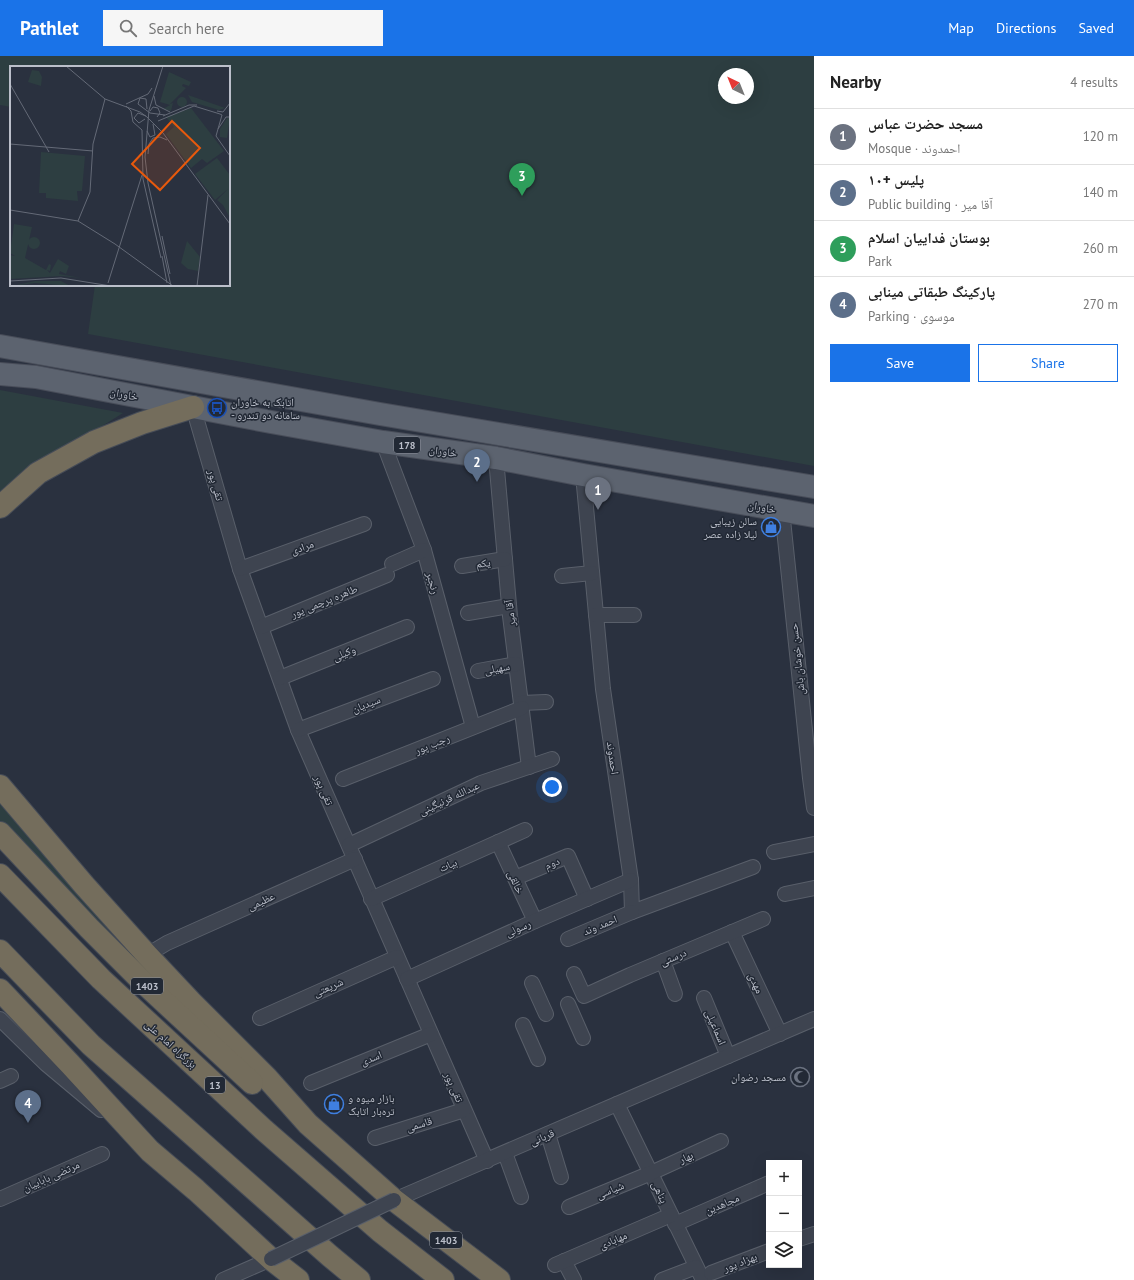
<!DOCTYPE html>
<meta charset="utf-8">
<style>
:root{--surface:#fff;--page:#f6f6f6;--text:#222;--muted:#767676;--line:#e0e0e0;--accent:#1a73e8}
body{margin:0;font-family:"PT Sans","Noto Naskh Arabic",sans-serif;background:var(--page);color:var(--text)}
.controls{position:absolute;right:12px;bottom:12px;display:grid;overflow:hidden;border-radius:0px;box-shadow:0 4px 16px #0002}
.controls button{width:36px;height:36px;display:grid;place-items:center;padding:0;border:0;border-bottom:1px solid var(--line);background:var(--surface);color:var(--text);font:20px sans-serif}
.compass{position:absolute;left:718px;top:12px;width:36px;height:36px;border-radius:50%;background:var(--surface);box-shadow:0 4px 16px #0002;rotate:317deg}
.you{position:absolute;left:552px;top:731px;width:14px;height:14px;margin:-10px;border:3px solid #fff;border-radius:50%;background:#1a73e8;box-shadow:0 0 0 6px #1a73e833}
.badge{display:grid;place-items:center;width:26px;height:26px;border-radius:50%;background:var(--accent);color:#fff;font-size:13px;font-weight:700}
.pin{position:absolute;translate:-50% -33px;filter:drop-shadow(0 1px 2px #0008)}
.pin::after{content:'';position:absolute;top:21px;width:14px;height:12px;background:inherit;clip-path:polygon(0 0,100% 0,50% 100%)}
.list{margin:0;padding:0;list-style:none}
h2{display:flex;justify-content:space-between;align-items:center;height:52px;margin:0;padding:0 16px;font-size:17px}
h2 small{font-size:13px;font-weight:400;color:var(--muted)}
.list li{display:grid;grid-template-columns:26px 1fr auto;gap:12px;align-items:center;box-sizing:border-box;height:56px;padding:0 16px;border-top:1px solid var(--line)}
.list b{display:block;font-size:15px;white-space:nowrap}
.list p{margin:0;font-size:13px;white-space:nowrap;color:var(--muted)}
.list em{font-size:13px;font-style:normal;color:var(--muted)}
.actions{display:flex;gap:8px;padding:12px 16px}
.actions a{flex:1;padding:9px 0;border:1px solid var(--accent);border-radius:0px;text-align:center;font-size:14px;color:var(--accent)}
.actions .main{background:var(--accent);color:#fff}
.icon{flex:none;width:22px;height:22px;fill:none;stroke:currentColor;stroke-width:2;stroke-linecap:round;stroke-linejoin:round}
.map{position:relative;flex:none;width:814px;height:1224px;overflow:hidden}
header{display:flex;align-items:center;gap:24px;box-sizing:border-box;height:56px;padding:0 20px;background:var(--accent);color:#fff}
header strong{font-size:19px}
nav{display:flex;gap:22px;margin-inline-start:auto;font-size:14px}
.search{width:280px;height:36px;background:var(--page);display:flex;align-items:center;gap:10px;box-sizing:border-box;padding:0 14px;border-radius:0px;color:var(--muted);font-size:15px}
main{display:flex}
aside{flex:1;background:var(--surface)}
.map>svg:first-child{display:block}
.green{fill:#2d3e41;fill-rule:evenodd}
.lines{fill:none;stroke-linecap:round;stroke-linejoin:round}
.street-casing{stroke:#595f6a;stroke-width:16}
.primary-casing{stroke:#484d59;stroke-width:24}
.highway-casing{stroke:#464c57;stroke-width:24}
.street{stroke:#3e4450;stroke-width:14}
.primary{stroke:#5c636f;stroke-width:22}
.highway{stroke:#746d5c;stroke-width:22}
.street-bridge-casing{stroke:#595f6a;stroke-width:16;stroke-linecap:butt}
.street-bridge{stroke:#3e4450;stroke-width:14}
.labels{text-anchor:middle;stroke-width:3;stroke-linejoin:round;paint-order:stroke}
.shield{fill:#222935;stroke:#8d929d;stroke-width:1}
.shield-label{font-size:10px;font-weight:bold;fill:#bbbfca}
.street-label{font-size:11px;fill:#bbbfca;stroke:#222935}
.poi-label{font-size:11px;fill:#bbbfca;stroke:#222935;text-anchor:start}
.inset-road{fill:none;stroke:#646a77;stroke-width:1}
.view{fill:#e8590c;fill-opacity:0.15;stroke:#e8590c;stroke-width:2}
.inset-edge{fill:none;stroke:#bbbfca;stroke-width:2}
</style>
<header>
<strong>Pathlet</strong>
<div class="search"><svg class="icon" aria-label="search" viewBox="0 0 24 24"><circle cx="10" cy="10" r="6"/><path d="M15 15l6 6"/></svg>Search here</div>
<nav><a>Map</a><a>Directions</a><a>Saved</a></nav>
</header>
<main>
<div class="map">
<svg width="814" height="1224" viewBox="0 0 814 1224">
<rect width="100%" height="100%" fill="#2a313f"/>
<g class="green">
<path d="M0,0H814V410L88,278L95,229H229V11H11V51L0,49ZM724,18H748V42H724Z"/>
<path d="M0,334L123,357L91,377L0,440Z"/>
<path d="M0,740L193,964L0,768Z"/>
</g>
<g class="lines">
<g class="street-casing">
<g id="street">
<path d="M193,351L240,513L298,674L487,1105"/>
<path d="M383,386L424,494L473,671"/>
<path d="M496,402L510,560L529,711"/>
<path d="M583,419L603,633L631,824L632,856L753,811"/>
<path d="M782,454L810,722L814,752"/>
<path d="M392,508L424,494"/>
<path d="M462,510L505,503"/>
<path d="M240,513L364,468"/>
<path d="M562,520L592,517"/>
<path d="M468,557L509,550"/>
<path d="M596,559H634"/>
<path d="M261,571L387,519"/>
<path d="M478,615L516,608"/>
<path d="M280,622L407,571"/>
<path d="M521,647L546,646"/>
<path d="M298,674L433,623"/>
<path d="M343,723L522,652"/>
<path d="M498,786L535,865"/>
<path d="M349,789L481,727L552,703"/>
<path d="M774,796L814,788"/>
<path d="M515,822L568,800L587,843"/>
<path d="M785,838L814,832"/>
<path d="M371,843L525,774"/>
<path d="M732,876L780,978"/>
<path d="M568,883L632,856"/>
<path d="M147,899L167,887L355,803"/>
<path d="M663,905L675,938"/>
<path d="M574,918L584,940L630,919L763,863"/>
<path d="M407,923L535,865L631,824"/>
<path d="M532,927L546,958"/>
<path d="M704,942L728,1000"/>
<path d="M568,948L583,982"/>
<path d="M260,962L397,901"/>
<path d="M0,963L46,1008L101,1054"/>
<path d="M523,969L538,1003"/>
<path d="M0,1025L11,1020"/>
<path d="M311,1027L431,978"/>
<path d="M617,1048L703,1224"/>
<path d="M548,1078L561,1121"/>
<path d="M375,1082L464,1054"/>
<path d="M505,1097L521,1141"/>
<path d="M0,1143L102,1098"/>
<path d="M394,1144L814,963"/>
<path d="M569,1151L651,1117L721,1085"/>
<path d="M675,1168L769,1127"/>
<path d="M799,1183L814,1178"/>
<path d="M564,1205L574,1224"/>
<path d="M555,1209L671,1159"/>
<path d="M711,1217L769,1195"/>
<path d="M223,1224L271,1203"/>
<path d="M662,1224L696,1211"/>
</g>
</g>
<g class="primary-casing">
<g id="primary">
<path d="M0,290L380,358L814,431"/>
<path d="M0,318L36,321L271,366L383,386L496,402L583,419L814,460"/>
</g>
</g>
<g class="highway-casing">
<g id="highway">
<path d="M0,451L38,417L94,386L142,367L193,351"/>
<path d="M0,730L84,829L147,899L191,946L267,1022L308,1068L394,1144L499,1224"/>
<path d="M0,777L89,872L146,929L252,1027"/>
<path d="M0,819L101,923L264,1074L380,1175L443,1224"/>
<path d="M0,895L91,989L330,1200L359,1224"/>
<path d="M0,934L70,1008L150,1095L196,1134L271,1203L298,1224"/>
</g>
</g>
<use href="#street" class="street"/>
<use href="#primary" class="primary"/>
<use href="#highway" class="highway"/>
<g class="street-bridge-casing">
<path id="street-bridge" d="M271,1203L394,1144"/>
</g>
<use href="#street-bridge" class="street-bridge"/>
</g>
<defs>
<g id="bus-ring" transform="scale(1)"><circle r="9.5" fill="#222935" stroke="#1a4fb4" stroke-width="1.5"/><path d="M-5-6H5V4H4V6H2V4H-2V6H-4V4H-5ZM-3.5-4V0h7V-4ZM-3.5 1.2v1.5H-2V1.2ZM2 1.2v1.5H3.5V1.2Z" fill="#1a4fb4"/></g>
<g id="shop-ring" transform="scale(1)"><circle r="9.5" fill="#222935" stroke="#3f7fe0" stroke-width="1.5"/><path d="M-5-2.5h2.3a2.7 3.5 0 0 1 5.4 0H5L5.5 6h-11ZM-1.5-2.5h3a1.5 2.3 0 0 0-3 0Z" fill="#3f7fe0"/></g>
<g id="mosque-ring" transform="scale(1)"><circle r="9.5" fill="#222935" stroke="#6b7280" stroke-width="1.5"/><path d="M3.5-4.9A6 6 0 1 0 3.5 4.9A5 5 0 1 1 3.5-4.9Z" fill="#6b7280"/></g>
</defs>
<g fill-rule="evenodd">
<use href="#bus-ring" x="217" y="352"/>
<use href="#shop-ring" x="771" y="471"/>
<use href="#mosque-ring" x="800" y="1021"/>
<use href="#shop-ring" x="334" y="1048"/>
</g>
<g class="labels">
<g class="shield">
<rect x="394" y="381" width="26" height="16" rx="3"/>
<rect x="131" y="922" width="32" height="16" rx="3"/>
<rect x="205" y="1021" width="20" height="16" rx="3"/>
<rect x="430" y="1176" width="32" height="16" rx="3"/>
</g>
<g class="shield-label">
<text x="407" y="393">178</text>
<text x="147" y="934">1403</text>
<text x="215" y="1033">13</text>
<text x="446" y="1188">1403</text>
</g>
<g class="street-label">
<text transform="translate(124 338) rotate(11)" y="4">خاوران</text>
<text transform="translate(443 395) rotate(8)" y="4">خاوران</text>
<text transform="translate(216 429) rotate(74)" y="4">تقی پور</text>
<text transform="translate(762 451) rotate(10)" y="4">خاوران</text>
<text transform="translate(302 491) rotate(-20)" y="4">مرادی</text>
<text transform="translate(483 507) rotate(-9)" y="4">یکم</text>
<text transform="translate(433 527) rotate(75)" y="4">رنجبر</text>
<text transform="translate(324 545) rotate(-22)" y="4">طاهره پرچمی پور</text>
<text transform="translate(510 557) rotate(-96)" y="4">آقا میر</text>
<text transform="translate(344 597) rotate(-22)" y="4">وکیلی</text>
<text transform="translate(797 603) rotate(-96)" y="4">حسن خوشان باش</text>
<text transform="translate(497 612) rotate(-10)" y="4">سهیلی</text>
<text transform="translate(366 648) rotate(-21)" y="4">سیدیان</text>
<text transform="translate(432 688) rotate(-22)" y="4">رجب پور</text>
<text transform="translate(613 702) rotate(82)" y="4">احمدوند</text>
<text transform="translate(324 734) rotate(66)" y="4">تقی پور</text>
<text transform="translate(449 742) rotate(-25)" y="4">عبدالله قرنیگینی</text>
<text transform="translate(552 807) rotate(-23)" y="4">دوم</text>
<text transform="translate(448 809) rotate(-24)" y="4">بیات</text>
<text transform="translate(516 826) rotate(65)" y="4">خالقی</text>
<text transform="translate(261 845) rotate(-24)" y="4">عظیمی</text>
<text transform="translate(600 869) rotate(-22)" y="4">احمد وند</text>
<text transform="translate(518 872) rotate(-24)" y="4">رسولی</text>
<text transform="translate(673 901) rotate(-23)" y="4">درستی</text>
<text transform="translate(756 927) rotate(65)" y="4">مهدی</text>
<text transform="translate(328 931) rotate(-24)" y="4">شریعتی</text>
<text transform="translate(716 971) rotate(67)" y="4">اسماعیلی</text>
<text transform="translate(171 988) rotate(42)" y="4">بزرگراه امام علی</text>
<text transform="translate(371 1002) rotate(-22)" y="4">اسدی</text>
<text transform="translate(454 1031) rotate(66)" y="4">تقی پور</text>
<text transform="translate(419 1068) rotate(-17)" y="4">قاسمی</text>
<text transform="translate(542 1081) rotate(-23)" y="4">قربانی</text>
<text transform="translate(686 1101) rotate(-24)" y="4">بهار</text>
<text transform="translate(51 1120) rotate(-24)" y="4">مرتضی باباییان</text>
<text transform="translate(610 1134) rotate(-23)" y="4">شیاسی</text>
<text transform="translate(660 1136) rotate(64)" y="4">پناهی</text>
<text transform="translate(722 1148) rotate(-23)" y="4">مجاهدین</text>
<text transform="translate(613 1184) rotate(-23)" y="4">مهابادی</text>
<text transform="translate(740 1206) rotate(-21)" y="4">بهزاد پور</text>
</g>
<g class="poi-label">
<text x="231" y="350">اتابک به خاوران<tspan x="231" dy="13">- سامانه دو تندرو</tspan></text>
<text x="757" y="469" text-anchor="end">سالن زیبایی<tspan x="757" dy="13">لیلا زاده عصر</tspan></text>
<text x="786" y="1025" text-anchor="end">مسجد رضوان</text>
<text x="348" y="1046">بازار میوه و<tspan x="348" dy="13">تره‌بار اتابک</tspan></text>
</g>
</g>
<g transform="translate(10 10)">
<rect width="220" height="220" fill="#2a313f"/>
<path d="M22,4L29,5L32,11L31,20L18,16ZM159,6L181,16L179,20L173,18L172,20L176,22L160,38L163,37L161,45L153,43L160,39L150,36ZM178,29L215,42L209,44L182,36ZM167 36a5 5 0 1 1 10 0a5 5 0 1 1-10 0ZM181,42L214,85L197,97L192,93L181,102L156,68L164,61L156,51ZM217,52H220L217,72L210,71V63ZM31,86L75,90L72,125H67L68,135L36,132V127H29ZM207,92L220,109V152L213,139L207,134L218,123L205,134L185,108ZM4,158L22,161L15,192L36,204L39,198L41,199L40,205L37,204L40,207L48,193L59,200L56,208L50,205L49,208L71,212L52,210L0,213V189L5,190L0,187ZM18 177a6 6 0 1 1 12 0a6 6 0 1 1-12 0ZM177,175L190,191L188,205L178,203L171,197ZM25,215H51L60,220L25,217L2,220Z" fill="#2d3e41"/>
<path class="inset-road" d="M56,0L95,33L130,46L137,51L153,67L220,158M153,0L139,44L135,91L138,117L161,220M0,18L39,86M144,30L146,39L160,46M116,38L138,28L142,22M116,40L121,45L123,56L132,64L133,113L151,192M137,43L136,33L130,32L128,38L140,47L155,49M140,45L143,41L148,42L150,47L147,51M207,45L213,46L220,37M153,50L179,39H187M135,53L129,57L124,52L128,47L136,50M148,55L184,40L210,48L212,49L206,70L220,90M208,63L216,51H220M137,65L140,71L145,69L143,58M0,78L83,85M138,88L139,78L143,72L150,71L157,74M0,144L68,155L105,178L163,220M68,155L80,126L83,78L95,33M152,170L160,208M152,190L157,217M0,215L51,212L101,220M98,217L132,109M187,220L198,129"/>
<path class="view" d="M162,55L190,82L150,124L122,98Z"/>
<rect width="220" height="220" class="inset-edge"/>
</g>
</svg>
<div class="controls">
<button>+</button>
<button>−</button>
<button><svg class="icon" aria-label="layers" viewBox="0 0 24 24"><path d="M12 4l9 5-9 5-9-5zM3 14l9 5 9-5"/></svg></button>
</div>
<svg class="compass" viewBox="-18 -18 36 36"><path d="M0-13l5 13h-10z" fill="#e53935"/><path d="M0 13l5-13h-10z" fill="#767676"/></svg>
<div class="you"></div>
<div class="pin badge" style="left:598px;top:454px;background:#6b7280">1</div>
<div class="pin badge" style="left:477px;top:426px;background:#5c6f8a">2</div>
<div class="pin badge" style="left:522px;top:140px;background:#2e9e5b">3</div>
<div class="pin badge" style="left:28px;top:1067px;background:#5c6f8a">4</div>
</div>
<aside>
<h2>Nearby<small>4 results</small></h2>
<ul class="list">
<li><span class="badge" style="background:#6b7280">1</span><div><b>مسجد حضرت عباس</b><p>Mosque · احمدوند</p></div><em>120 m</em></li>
<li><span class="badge" style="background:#5c6f8a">2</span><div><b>پلیس +۱۰</b><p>Public building · آقا میر</p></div><em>140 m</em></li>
<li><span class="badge" style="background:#2e9e5b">3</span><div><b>بوستان فداییان اسلام</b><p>Park</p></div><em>260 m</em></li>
<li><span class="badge" style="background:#5c6f8a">4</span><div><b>پارکینگ طبقاتی مینابی</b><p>Parking · موسوی</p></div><em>270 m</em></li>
</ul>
<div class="actions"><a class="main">Save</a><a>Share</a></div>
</aside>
</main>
